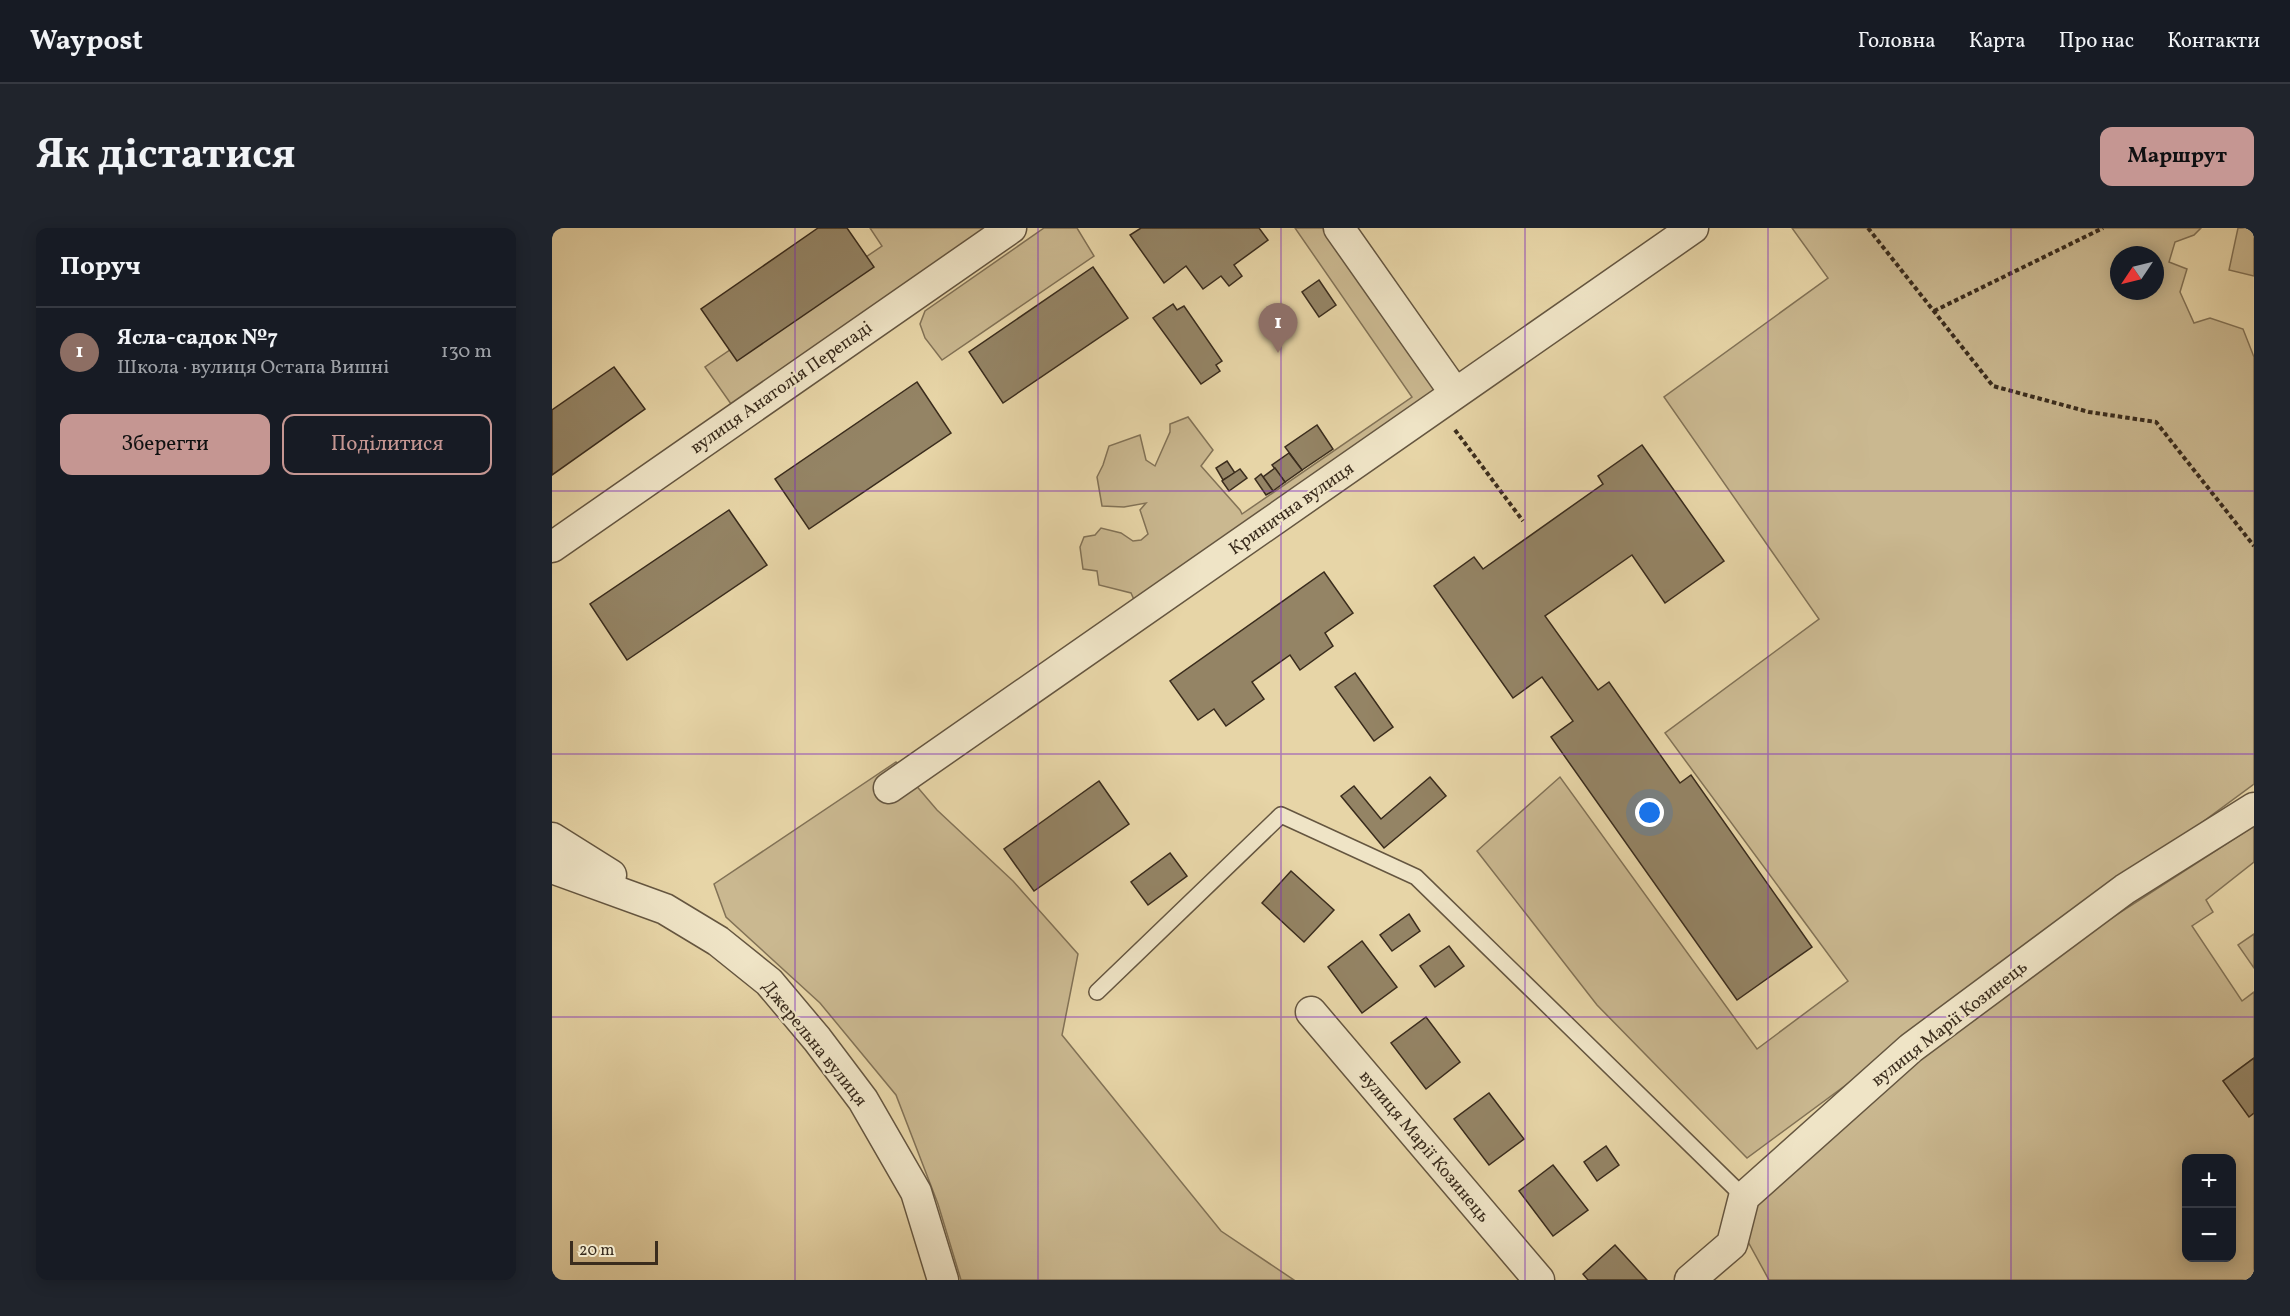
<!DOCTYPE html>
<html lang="uk">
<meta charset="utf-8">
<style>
:root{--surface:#171b24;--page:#20242c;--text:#f1f3f6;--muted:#9ea1a6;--line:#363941;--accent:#c59692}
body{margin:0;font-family:Vollkorn,serif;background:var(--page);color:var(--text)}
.controls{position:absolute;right:18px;bottom:18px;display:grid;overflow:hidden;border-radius:12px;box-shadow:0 3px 15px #0003}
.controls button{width:54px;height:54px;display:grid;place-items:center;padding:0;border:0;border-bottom:2px solid var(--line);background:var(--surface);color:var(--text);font:30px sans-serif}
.compass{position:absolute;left:1558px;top:18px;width:54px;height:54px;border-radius:50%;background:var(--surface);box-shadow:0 3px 15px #0003;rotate:235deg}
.scale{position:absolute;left:18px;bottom:15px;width:88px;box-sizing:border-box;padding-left:6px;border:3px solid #3a2c1d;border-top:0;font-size:16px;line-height:21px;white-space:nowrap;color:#3a2c1d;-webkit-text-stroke:4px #efe4c6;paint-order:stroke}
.you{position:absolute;left:1098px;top:585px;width:21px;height:21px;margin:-15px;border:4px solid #fff;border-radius:50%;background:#1a73e8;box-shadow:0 0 0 9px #1a73e833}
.badge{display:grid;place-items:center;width:39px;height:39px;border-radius:50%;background:var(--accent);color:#fff;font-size:20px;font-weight:700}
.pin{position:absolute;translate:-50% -50px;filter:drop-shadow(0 2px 3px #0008)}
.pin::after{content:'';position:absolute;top:32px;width:21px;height:18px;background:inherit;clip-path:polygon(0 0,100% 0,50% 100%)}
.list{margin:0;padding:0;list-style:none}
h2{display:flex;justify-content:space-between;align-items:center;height:78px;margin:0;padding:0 24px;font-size:26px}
h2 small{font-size:20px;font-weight:400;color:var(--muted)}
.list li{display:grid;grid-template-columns:39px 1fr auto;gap:18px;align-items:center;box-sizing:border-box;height:90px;padding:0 24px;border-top:2px solid var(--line)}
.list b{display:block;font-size:22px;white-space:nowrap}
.list p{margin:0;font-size:20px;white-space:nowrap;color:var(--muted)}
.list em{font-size:20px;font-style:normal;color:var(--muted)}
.actions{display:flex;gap:12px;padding:18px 24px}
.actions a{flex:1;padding:14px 0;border:2px solid var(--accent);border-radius:12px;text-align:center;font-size:21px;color:var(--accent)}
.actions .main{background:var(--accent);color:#111}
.map{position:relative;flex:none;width:1702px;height:1052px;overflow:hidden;border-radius:12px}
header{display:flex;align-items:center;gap:36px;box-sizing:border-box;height:84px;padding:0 30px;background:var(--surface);border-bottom:2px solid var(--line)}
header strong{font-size:28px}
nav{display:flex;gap:33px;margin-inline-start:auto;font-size:21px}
.intro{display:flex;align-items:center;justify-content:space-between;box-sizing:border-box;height:144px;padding:0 36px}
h1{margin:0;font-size:42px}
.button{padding:15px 27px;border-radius:12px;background:var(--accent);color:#111;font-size:21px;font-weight:700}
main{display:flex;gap:36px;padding:0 36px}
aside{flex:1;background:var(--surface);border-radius:12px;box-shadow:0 3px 15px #0003}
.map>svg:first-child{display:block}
.green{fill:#cab890;stroke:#827256;stroke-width:1.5;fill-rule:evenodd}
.building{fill:#948465;stroke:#3a2c1d;stroke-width:1.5}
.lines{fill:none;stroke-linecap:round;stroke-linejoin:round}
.service-casing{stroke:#655640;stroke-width:18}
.minor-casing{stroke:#655640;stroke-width:33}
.path{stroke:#3a2c1d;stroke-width:4;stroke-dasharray:4.5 3;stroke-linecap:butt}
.service{stroke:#efe4c6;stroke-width:15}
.minor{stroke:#efe4c6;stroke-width:30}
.grid{fill:none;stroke:#7b2cbf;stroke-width:1.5;stroke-opacity:0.55}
.labels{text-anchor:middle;stroke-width:4.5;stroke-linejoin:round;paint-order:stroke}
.street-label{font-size:18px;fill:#3a2c1d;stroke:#efe4c6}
</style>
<header>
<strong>Waypost</strong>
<nav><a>Головна</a><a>Карта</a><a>Про нас</a><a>Контакти</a></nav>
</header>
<div class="intro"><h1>Як дістатися</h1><a class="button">Маршрут</a></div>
<main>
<aside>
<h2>Поруч<small></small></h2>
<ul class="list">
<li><span class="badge" style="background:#8d6e63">1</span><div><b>Ясла-садок №7</b><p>Школа · вулиця Остапа Вишні</p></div><em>130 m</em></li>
</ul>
<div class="actions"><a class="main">Зберегти</a><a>Поділитися</a></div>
</aside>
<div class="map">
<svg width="1702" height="1052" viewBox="0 0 1702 1052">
<rect width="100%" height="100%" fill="#e7d5a7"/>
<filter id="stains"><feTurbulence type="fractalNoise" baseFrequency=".00333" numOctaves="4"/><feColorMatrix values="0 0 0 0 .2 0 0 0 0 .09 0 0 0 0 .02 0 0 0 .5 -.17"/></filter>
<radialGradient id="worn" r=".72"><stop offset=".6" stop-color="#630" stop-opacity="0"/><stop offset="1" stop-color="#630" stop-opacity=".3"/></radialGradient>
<g class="green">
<path d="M318,0H439L179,176L153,139L330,18Z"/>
<path d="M492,0H525L542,28L390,132L373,110L368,96L373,83Z"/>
<path d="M743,0H771L889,166L583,374L579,365L547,357L545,343L531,341L528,319L532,309L543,307L549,300L569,305L581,313L589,312L596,306L588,282L594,275L572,279L550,278L545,249L551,237L557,218L588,207L594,232L603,238L618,204V196L636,189L661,222L649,238L688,282L690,286L860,169Z"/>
<path d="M1240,0H1649L1642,7L1623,14L1617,34L1635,41L1628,64L1642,95L1658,90L1691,101L1702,129V556L1195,930L1045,777L925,623L1008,549L1205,821L1296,753L1113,505L1267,391L1112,169L1276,50ZM1567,27H1603V63H1567Z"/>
<path d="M1686,0H1702V48L1677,42Z"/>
<path d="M344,534L385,582L461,653L526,726L510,807L669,1003L742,1052H409L386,976L344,867L268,775L174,689L162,656Z"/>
<path d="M1702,598V634L1654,672L1661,684L1640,698L1690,773L1702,764V830L1671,853L1697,888L1702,885V1052H1217L1194,1010L1199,976L1448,762ZM1634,930H1680V1030H1634Z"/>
<path d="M1702,706V740L1686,717Z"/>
</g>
<g class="building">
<path d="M266,0H295L322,39L185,133L149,81Z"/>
<path d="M589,0H707L716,12L682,37L690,48L677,58L669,48L651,61L634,38L612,55L578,7Z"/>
<path d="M541,39L576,90L451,175L417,124Z"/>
<path d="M767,52L784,77L767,89L750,64Z"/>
<path d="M621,76L625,82L632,78L670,133L664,137L668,143L649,156L601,90Z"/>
<path d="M62,139L93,181L0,247V182Z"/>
<path d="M365,154L399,205L257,301L223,251Z"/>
<path d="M765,197L781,221L750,242L733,219Z"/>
<path d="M1090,217L1172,333L1113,375L1080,327L993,388L1046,462L1057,454L1128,555L1139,547L1260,719L1185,772L999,509L1021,493L990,449L961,470L882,358L922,329L931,341L1051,256L1046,248Z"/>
<path d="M737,225L750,242L733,254L720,237Z"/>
<path d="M675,233L683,245L671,252L664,240Z"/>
<path d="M723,240L733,254L721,263L711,249Z"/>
<path d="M688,241L695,250L677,263L670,253Z"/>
<path d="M709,246L721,263L714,267L703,251Z"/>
<path d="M177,282L215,337L75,432L38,376Z"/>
<path d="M772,344L801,385L773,405L781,418L748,442L738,427L700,454L712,471L674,498L662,481L646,492L618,453Z"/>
<path d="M803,445L841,499L822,513L783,459Z"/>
<path d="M878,549L894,568L832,620L789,568L802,558L829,591Z"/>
<path d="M547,553L577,596L482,663L452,621Z"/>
<path d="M618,625L635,648L596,677L579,654Z"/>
<path d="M739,643L782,682L752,714L710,675Z"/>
<path d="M857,686L868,703L840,723L828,707Z"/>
<path d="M810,713L845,759L810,785L776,739Z"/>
<path d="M897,718L912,738L883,759L868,738Z"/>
<path d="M874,789L908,834L874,861L839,815Z"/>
<path d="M1702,830V885L1697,889L1671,853Z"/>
<path d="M937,865L972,911L937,937L902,891Z"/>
<path d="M1054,918L1067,937L1045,953L1032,934Z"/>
<path d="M1001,937L1036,982L1001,1008L967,963Z"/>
<path d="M1063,1017L1095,1052H1036L1031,1046Z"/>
</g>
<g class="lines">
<g class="service-casing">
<path id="service" d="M545,764L729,587L864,649L1192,969"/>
</g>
<g class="minor-casing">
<g id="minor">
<path d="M787,0L903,165"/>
<path d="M0,319L459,0"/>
<path d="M337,560L1141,0"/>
<path d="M0,610L59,647"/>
<path d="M0,640L113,681L166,713L217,754L265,811L311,872L364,964L391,1052"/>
<path d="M759,784L987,1052"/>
<path d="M1138,1052L1180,1016L1192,969L1359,820L1573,661L1702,580"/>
</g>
</g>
<g class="path">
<path d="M1316,0L1441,158L1537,184L1604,194L1702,318"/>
<path d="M1382,83L1551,0"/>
<path d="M903,202L971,293"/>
</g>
<use href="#service" class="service"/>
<use href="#minor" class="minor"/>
</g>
<path class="grid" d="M243,0V1052M486,0V1052M729,0V1052M973,0V1052M1216,0V1052M1459,0V1052M0,263H1702M0,526H1702M0,789H1702"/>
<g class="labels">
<g class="street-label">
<text transform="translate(229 159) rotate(-35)" y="6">вулиця Анатолія Перепаді</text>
<text transform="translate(739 280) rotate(-35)" y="6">Кринична вулиця</text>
<text transform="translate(1397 795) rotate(-38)" y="6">вулиця Марії Козинець</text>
<text transform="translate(263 815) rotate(51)" y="6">Джерельна вулиця</text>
<text transform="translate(873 918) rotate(50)" y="6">вулиця Марії Козинець</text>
</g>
</g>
<rect width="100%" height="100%" filter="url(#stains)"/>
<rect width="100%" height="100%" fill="url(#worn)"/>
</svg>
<div class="controls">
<button>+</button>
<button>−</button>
</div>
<svg class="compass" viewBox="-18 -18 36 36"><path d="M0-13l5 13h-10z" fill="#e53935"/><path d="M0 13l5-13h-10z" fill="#9ea1a6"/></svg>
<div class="scale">20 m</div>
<div class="you"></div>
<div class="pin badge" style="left:726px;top:125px;background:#8d6e63">1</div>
</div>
</main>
